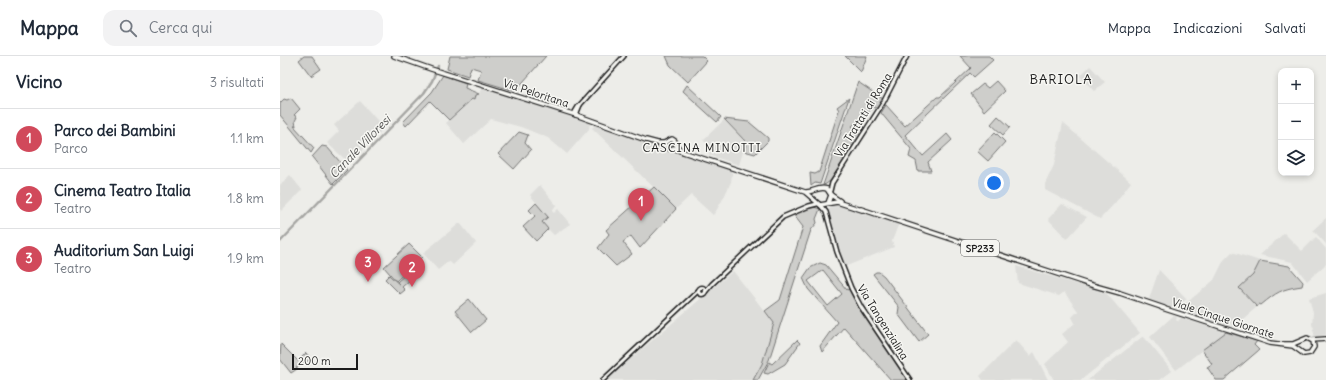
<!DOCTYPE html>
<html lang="it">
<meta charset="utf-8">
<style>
:root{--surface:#fff;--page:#f2f2f3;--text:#1f2937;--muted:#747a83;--line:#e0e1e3;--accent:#d1495b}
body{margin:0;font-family:Delius,sans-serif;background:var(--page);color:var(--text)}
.controls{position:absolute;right:12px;top:12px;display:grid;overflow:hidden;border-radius:8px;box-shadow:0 2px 6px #0003}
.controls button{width:36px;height:36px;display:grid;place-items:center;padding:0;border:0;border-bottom:1px solid var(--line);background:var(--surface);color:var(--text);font:20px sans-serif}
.scale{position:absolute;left:12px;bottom:10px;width:66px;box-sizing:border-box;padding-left:4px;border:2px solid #1c1c1c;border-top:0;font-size:11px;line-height:14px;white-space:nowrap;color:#1c1c1c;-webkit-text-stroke:3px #f6f6f2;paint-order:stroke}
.you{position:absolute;left:714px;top:127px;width:14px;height:14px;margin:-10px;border:3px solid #fff;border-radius:50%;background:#1a73e8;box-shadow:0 0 0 6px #1a73e833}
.badge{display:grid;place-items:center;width:26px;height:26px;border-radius:50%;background:var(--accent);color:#fff;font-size:13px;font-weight:700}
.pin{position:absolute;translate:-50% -33px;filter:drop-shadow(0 1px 2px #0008)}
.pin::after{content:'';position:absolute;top:21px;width:14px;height:12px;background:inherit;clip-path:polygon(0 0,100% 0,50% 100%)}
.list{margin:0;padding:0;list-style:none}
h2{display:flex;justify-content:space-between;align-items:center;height:52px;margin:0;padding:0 16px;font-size:17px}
h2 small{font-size:13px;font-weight:400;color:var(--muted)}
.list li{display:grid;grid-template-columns:26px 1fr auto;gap:12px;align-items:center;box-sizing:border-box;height:60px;padding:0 16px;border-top:1px solid var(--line)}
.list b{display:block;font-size:15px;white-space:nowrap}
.list p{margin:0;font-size:13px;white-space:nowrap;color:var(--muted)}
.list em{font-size:13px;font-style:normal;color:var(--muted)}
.icon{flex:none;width:22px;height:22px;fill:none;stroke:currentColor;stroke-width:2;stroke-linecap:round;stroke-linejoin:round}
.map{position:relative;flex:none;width:1046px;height:324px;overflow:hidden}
header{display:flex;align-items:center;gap:24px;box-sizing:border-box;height:56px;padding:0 20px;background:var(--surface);border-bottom:1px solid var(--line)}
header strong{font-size:19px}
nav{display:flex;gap:22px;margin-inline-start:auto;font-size:14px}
.search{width:280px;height:36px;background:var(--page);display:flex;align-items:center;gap:10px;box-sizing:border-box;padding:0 14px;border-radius:12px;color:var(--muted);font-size:15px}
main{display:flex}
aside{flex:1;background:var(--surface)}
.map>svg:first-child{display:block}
.built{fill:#ddddda}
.green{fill:#cececb;stroke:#757574;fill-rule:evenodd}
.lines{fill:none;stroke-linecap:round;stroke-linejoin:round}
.canal{stroke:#a6a6a3;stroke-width:2.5}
.secondary-casing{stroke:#1c1c1c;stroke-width:6}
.primary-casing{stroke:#1c1c1c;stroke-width:6}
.secondary{stroke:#f6f6f2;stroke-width:3}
.primary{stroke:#f6f6f2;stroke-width:3.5}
.labels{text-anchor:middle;stroke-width:3;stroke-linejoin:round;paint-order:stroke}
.shield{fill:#f6f6f2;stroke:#5d5d5c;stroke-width:1}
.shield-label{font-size:10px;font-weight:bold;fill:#1c1c1c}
.street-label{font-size:11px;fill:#1c1c1c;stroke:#f6f6f2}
.water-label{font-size:12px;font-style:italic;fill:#535352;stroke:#f6f6f2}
.neighbourhood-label{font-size:12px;letter-spacing:1px;fill:#1c1c1c;stroke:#f6f6f2}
.quarter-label{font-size:13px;letter-spacing:1px;fill:#1c1c1c;stroke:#f6f6f2}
</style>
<header>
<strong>Mappa</strong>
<div class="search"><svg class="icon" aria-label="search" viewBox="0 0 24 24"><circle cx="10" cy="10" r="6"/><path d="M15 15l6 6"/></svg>Cerca qui</div>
<nav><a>Mappa</a><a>Indicazioni</a><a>Salvati</a></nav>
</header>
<main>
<aside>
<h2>Vicino<small>3 risultati</small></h2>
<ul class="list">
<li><span class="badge">1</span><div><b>Parco dei Bambini</b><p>Parco</p></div><em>1.1 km</em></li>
<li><span class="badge">2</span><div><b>Cinema Teatro Italia</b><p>Teatro</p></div><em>1.8 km</em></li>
<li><span class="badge">3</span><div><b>Auditorium San Luigi</b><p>Teatro</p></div><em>1.9 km</em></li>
</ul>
</aside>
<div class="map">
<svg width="1046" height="324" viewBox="0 0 1046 324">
<rect width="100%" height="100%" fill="#edede9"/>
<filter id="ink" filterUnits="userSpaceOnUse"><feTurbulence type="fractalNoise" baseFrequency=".025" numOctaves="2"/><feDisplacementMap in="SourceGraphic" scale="8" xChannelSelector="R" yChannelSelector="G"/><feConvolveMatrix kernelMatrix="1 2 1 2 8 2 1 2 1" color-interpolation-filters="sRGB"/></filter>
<g filter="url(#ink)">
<g class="built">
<path d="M810,10L825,26L814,35L800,20Z"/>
<path d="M202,31L249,47L310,66L309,73L287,98L268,82L241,71L211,63L184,88L166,67L193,43L195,39L199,38Z"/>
<path d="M80,45L104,72L78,99L67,105L47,87L59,75L54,69Z"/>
<path d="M444,64L466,86L459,109L429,99L431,92L423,84Z"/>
<path d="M783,67L851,126L835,147L820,163L765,134V128L774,109Z"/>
<path d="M316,68L449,112L452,117L451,126L444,141L436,155L433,159L411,139L396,153L312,72Z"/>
<path d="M10,119L22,134L1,155L0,153V129Z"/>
<path d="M260,129L276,149L272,155L274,157L278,153L290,168L274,179L261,166L268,161L250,139Z"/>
<path d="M554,148L563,149L584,158L619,167L612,185L614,191L564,211L548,158L550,151Z"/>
<path d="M782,148L807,161L787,183L768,163Z"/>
<path d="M1046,162V188L1033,174Z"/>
<path d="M180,167L196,187L173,209L169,205L158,214L143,197Z"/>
<path d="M1004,177L1022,195L1036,181L1046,193V208L1027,225L1012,206L980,199Z"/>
<path d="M952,196L980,205L973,219L959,232L977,251L964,262L952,270L949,266L944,271L898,254L934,224L944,204Z"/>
<path d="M736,210L817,234L827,238L860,277L801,324H774L765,308L788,286L782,278L795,267L792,261L798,255L784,236L779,240L738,227Z"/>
<path d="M879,214L907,243L895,251H890L877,247L869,243Z"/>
<path d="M453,215L494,267L482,308L473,324H326Z"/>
<path d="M1046,237V279L1035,282L1033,273L1034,272L1032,269L1033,256L1029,242Z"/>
<path d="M893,260L897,261L896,264L898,265L901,262L946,276L896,314L870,281Z"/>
<path d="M862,281H864L892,315L880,324H808Z"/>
<path d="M736,284L750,300L754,296L768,324H703L700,320Z"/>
</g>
<g class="green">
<path d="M24,0H32L41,13L31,20L19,4Z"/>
<path d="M170,0H266L235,35L198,24L201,14L191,11L188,20L167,13Z"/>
<path d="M386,0H422L427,5L408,26L390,9Z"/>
<path d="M565,0H587L581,16Z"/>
<path d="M680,0H709L713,4L694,21L690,17L625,79L643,100L667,78L672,84L648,106L651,115H638L636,105L629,101L631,93L601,57L606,49L625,70L657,41H660L691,12Z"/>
<path d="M163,19L186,27L185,32L199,38L195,39L194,44L192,43L169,64L150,45L126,70L123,66L152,36Z"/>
<path d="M716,25L725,35L704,55L691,38L703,28L708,32Z"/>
<path d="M578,26L603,43L598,53L594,51L572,70L580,79L550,125L546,128L543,129Z"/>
<path d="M407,29L441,61L437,66L403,35Z"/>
<path d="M11,42L20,53L14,59L17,61L15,65L16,70H14L34,92L31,97L0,59V47L4,43L7,44Z"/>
<path d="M569,42L540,128L535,127L531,130L530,117L535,118L539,116L559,54L557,51Z"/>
<path d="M718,60L730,71L723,79L711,68Z"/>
<path d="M444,63L469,66L488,82V85L475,98L464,95L466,86Z"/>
<path d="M239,76L248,79L245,87L251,94L234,113L218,98Z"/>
<path d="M715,76L725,86L708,105L697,95Z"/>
<path d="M42,90L47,91L67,114L53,128L32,101Z"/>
<path d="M374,131L396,153L360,192L351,180L343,186L352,198L336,210L318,192L329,178L326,174Z"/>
<path d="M256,147L268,161L262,166L268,173L256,185L243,171L255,160L249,154Z"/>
<path d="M531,150L540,153L536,163L537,167L531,174L489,304L478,324H473L482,308L494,267L485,255L500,244L523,171L513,158Z"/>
<path d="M129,188L142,201L116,225L104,211Z"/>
<path d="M980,205L1009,210L1023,226L1022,230C1001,233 997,236 981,249L979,248L977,251L959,232L973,219Z"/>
<path d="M540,207L546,209L567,234L569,233L628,324H611L564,271L542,296L540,290L557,266L528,233L523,222L530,212ZM543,214L562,238L548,250L528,225Z"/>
<path d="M596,216H599L604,220L648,278L639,286L618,258L619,251L593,218Z"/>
<path d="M126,218L131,223L122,231L125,234L120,238L105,223L109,219L121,230L117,226Z"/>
<path d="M189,243L206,264L192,276L175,255Z"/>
<path d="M946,276L977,285L974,289L979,294L944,324H936L927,311L932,308L922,294Z"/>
<path d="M517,284L520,287L505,308L488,318L484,317L489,306L492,308Z"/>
<path d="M1,288L18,305L26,297L31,303L16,312L17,313L11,317L0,303Z"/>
</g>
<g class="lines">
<path class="canal" d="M0,186L144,37L152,25L158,10"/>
<g class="secondary-casing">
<g id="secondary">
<path d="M296,59L295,56L298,51L344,0"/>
<path d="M296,59L300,49"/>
<path d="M550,135L552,127L603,47L627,0"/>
<path d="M540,149L546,156L557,196L571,232L581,251L630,324"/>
<circle cx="422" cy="235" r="3.5"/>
<path d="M426,235L432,228L503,161L529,150L537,148"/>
<path d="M323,324L419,234"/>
</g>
</g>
<g class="primary-casing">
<g id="primary">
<path d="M114,0L151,13L296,59L366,84L385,89L390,93L394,92L403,96L525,136L540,149L557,146L582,154"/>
<path d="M380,87H384L392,83L395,85L396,89L401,94"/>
<path d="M526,136C534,136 539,130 547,133L551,139L548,147"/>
<path d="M551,139L560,145"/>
<path d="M581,153L808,228L840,237L884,252"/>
<path d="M882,252L990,287L1013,290L1024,298L1030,297L1034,291L1033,285L1027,282L1013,288H997"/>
<path d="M1032,284L1046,283"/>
</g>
</g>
<use href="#secondary" class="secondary"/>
<use href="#primary" class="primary"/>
</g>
</g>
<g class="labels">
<rect class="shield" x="681" y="184" width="38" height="16" rx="3"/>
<g class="shield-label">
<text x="700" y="196">SP233</text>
</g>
<g class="street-label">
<text transform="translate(256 37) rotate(18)" y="4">Via Peloritana</text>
<text transform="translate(583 59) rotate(-58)" y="4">Via Trattati di Roma</text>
<text transform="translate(943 262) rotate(18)" y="4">Viale Cinque Giornate</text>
<text transform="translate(603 266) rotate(58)" y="4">Via Tangenzialina</text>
</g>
<g class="water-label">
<text transform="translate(80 91) rotate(-46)" y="4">Canale Villoresi</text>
</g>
<g class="neighbourhood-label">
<text x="422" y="96">CASCINA MINOTTI</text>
</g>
<g class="quarter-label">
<text x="781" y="28">BARIOLA</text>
</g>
</g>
</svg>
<div class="controls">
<button>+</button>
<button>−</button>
<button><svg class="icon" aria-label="layers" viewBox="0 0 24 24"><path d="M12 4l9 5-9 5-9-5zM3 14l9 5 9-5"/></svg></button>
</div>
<div class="scale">200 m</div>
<div class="you"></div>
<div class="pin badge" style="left:361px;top:165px">1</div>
<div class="pin badge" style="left:132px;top:231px">2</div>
<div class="pin badge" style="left:88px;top:226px">3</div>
</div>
</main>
